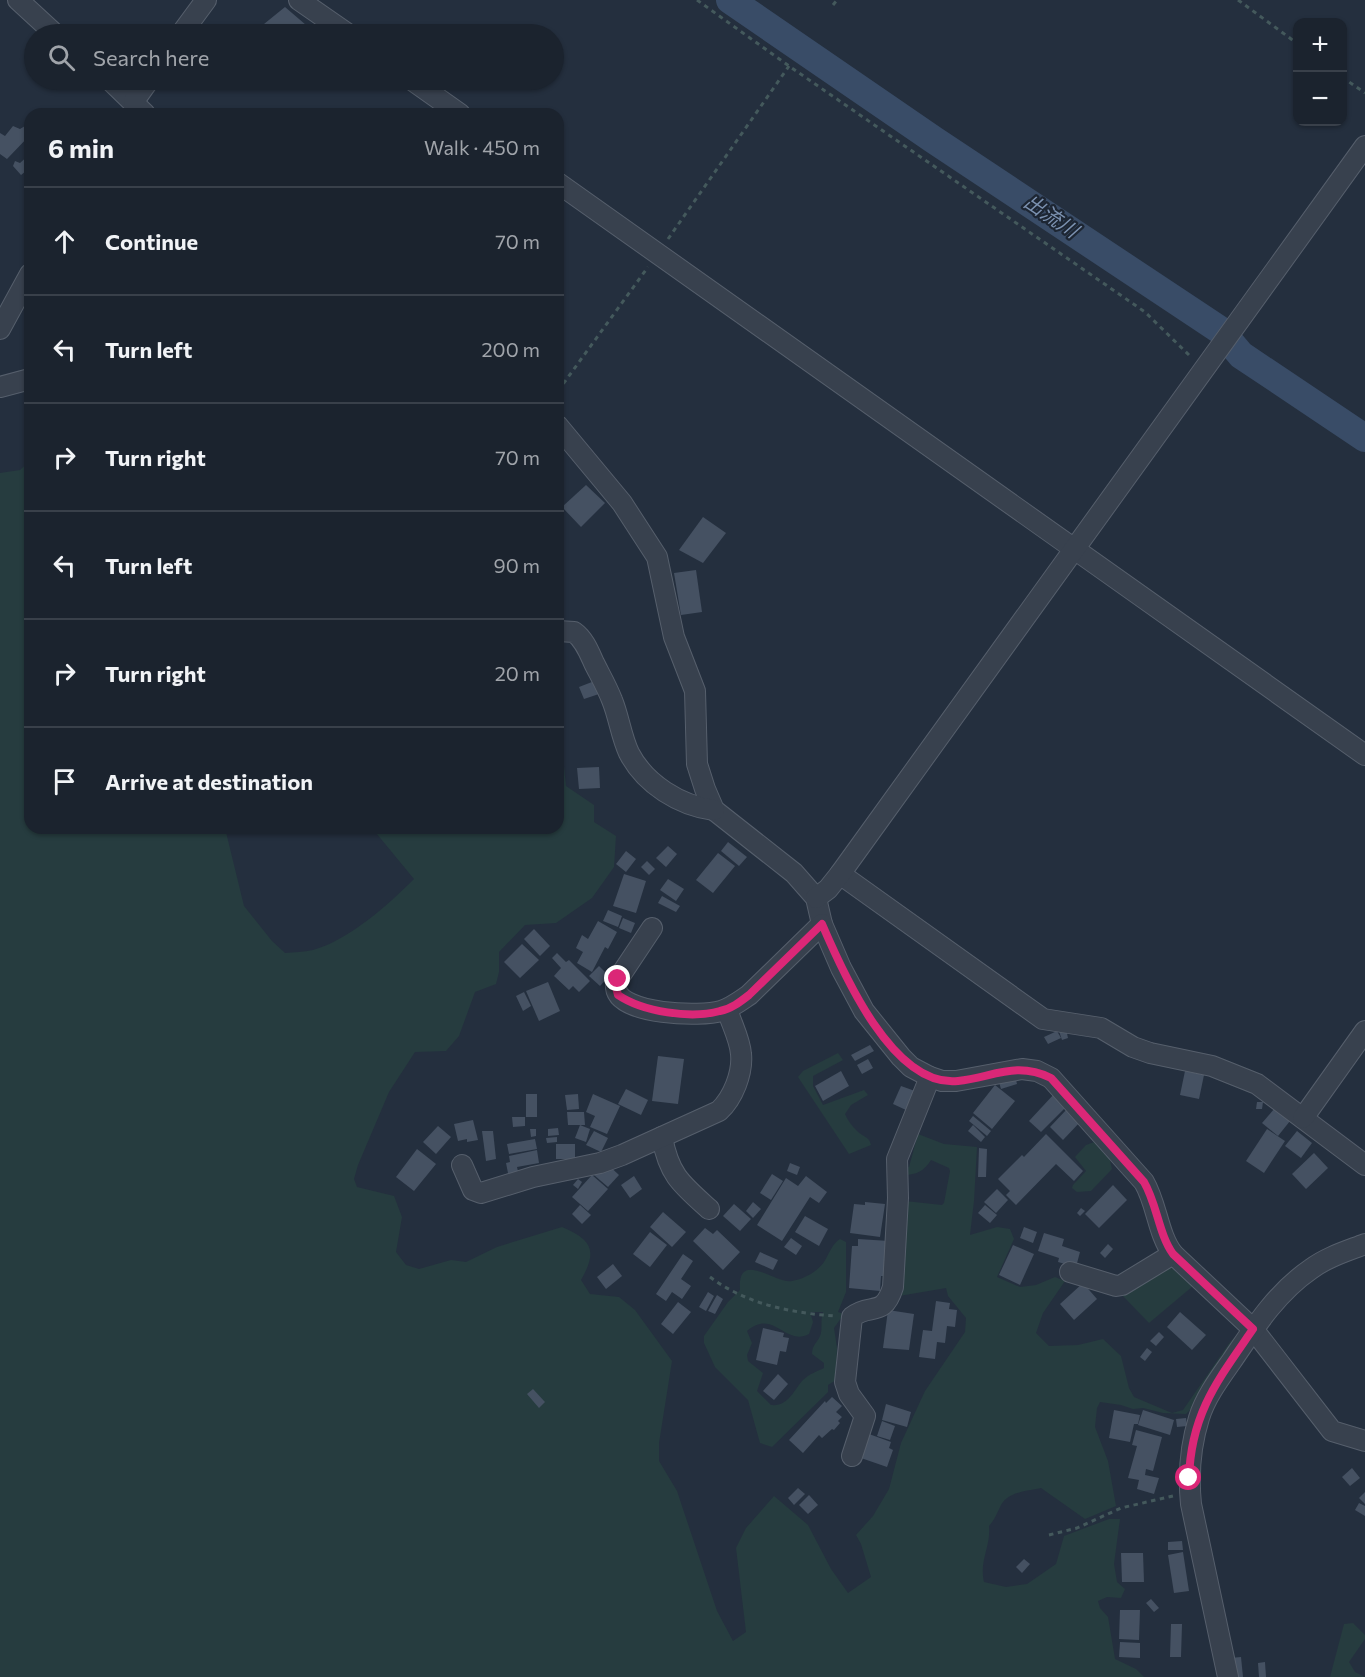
<!DOCTYPE html>
<meta charset="utf-8">
<style>
:root{--surface:#1b232e;--page:#282f3a;--text:#f1f3f6;--muted:#a0a4aa;--line:#39404a}
body{margin:0;font-family:Commissioner,"Noto Sans JP",sans-serif;background:var(--page);color:var(--text)}
.controls{position:absolute;right:18px;top:18px;display:grid;overflow:hidden;border-radius:12px;box-shadow:0 2px 4px #0004}
.controls button{width:54px;height:54px;display:grid;place-items:center;padding:0;border:0;border-bottom:2px solid var(--line);background:var(--surface);color:var(--text);font:30px sans-serif}
.stop{position:absolute;width:18px;height:18px;margin:-14px;border:4px solid #db2777;border-radius:50%;background:#fff}
.stop.end{background:#db2777;border-color:#fff;box-shadow:0 2px 6px #0008}
.list{margin:0;padding:0;list-style:none}
h2{display:flex;justify-content:space-between;align-items:center;height:78px;margin:0;padding:0 24px;font-size:26px}
h2 small{font-size:20px;font-weight:400;color:var(--muted)}
.list li{display:grid;grid-template-columns:39px 1fr auto;gap:18px;align-items:center;box-sizing:border-box;height:108px;padding:0 24px;border-top:2px solid var(--line)}
.list b{display:block;font-size:22px;white-space:nowrap}
.list em{font-size:20px;font-style:normal;color:var(--muted)}
.icon{flex:none;width:33px;height:33px;fill:none;stroke:currentColor;stroke-width:2;stroke-linecap:round;stroke-linejoin:round}
.map{position:relative;flex:none;width:1365px;height:1677px;overflow:hidden}
.search{position:absolute;background:var(--surface);box-shadow:0 2px 4px #0004;left:24px;top:24px;width:540px;height:66px;display:flex;align-items:center;gap:15px;box-sizing:border-box;padding:0 21px;border-radius:33px;color:var(--muted);font-size:22px}
.panel{position:absolute;background:var(--surface);box-shadow:0 2px 4px #0004;left:24px;top:108px;width:540px;height:726px;border-radius:18px}
.map>svg:first-child{display:block}
.green{fill:#263c3f;fill-rule:evenodd}
.lines{fill:none;stroke-linecap:round;stroke-linejoin:round}
.river{stroke:#394c67;stroke-width:28}
.building{fill:#455162}
.minor-casing{stroke:#565f6c;stroke-width:22}
.path{stroke:#44595c;stroke-width:3;stroke-dasharray:4.5 4.5;stroke-linecap:butt}
.minor{stroke:#38414e;stroke-width:20}
.route{stroke:#db2777;stroke-width:8}
.labels{text-anchor:middle;stroke-width:4.5;stroke-linejoin:round;paint-order:stroke}
.water-label{font-size:20px;font-style:italic;fill:#7c92b1;stroke:#1d2633}
</style>
<div class="map">
<svg width="1365" height="1677" viewBox="0 0 1365 1677">
<rect width="100%" height="100%" fill="#242f3e"/>
<g class="green">
<path d="M30,461V828H225L244,906L272,941L285,953C294,952 304,952 313,950C349,940 388,905 414,879L372,828H558V728L562,746L566,786L594,805V822L616,836L614,867L592,898L556,923L525,925L499,952V972L496,984L475,992L459,1036L446,1051L415,1052L389,1092L358,1165L354,1179L357,1187L394,1196L402,1217L396,1252L406,1265L419,1269L451,1260L466,1262L497,1247L562,1227C592,1240 598,1250 581,1280L590,1294L619,1297L635,1310L672,1361L659,1443V1461L677,1491L717,1611L733,1641L746,1632L736,1548L746,1528L774,1496L808,1525L831,1569L848,1593L871,1577L861,1544L856,1535L873,1516L889,1489L901,1443L925,1391L965,1332L966,1318L948,1296L946,1288L899,1296L905,1201L942,1205L944,1203L950,1171L949,1168L931,1160C925,1170 917,1175 904,1175V1168L909,1167L918,1134L944,1144L977,1147L974,1201L970,1235L997,1227L1010,1229L1014,1239L997,1277L1020,1287L1036,1285L1055,1277L1065,1281L1043,1313L1036,1333L1049,1346L1078,1345L1103,1339L1121,1356L1129,1388L1134,1397L1172,1413L1183,1410L1230,1342L1234,1338H1237L1191,1409L1186,1414L1163,1413L1143,1408L1133,1409L1121,1405L1100,1402L1097,1408L1095,1427L1108,1461L1116,1506L1085,1519L1041,1488C1028,1491 1009,1491 1001,1505C997,1513 995,1519 989,1526C991,1547 979,1560 984,1582L1006,1587L1027,1584L1056,1564L1064,1536L1109,1519H1120L1114,1564L1117,1582L1125,1589L1121,1598L1107,1597L1098,1601L1100,1608L1108,1617L1115,1659L1136,1669L1144,1677H0V473L20,470Z"/>
<path d="M838,1053L843,1060L813,1076V1086L823,1105L864,1090L868,1095L851,1105L845,1114C848,1121 852,1126 857,1131C863,1137 869,1136 871,1145L849,1154L798,1077L803,1071Z"/>
<path d="M1097,1141L1109,1156L1112,1169L1091,1191L1077,1192L1072,1188L1073,1185L1086,1171L1075,1157L1086,1145Z"/>
<path d="M840,1239L846,1242V1292L838,1312L844,1314L834,1328L837,1348L836,1380L828,1385V1392L823,1397L772,1447L760,1443L748,1400L715,1367L704,1343V1336L728,1302L740,1290C737,1248 776,1285 792,1281C804,1279 817,1272 824,1262C829,1254 832,1244 840,1239ZM810,1312H823C820,1320 823,1329 820,1336C817,1343 812,1345 812,1354L824,1363V1368C818,1371 809,1374 803,1380C794,1390 788,1407 771,1405L757,1391L763,1373L748,1361L747,1355L752,1343L747,1331C774,1308 785,1347 809,1334L813,1322Z"/>
<path d="M1166,1263L1193,1286L1149,1323L1122,1295Z"/>
<path d="M1353,1623L1365,1635V1639L1349,1662L1355,1672L1365,1677H1330L1344,1624Z"/>
</g>
<g class="lines">
<path class="river" d="M730,0L934,140L1220,330L1241,355L1365,438"/>
</g>
<g class="building">
<path d="M285,7L306,25L294,34H263L267,29L264,24Z"/>
<path d="M13,126L20,129L25,126L30,135L7,159L0,154V133L5,136Z"/>
<path d="M30,154V168L21,175L13,166L15,161L20,163Z"/>
<path d="M586,485L605,503L581,527L562,507Z"/>
<path d="M703,517L726,533L703,563L679,550Z"/>
<path d="M696,570L702,612L681,615L674,573Z"/>
<path d="M597,680L602,693L584,699L579,687Z"/>
<path d="M599,767L600,788L579,789L577,768Z"/>
<path d="M728,842L747,857L739,866L721,851Z"/>
<path d="M668,846L677,854L666,867L656,858Z"/>
<path d="M626,851L636,859L626,872L616,864Z"/>
<path d="M718,853L735,866L713,893L696,880Z"/>
<path d="M647,861L655,869L649,875L641,867Z"/>
<path d="M624,874L646,881L636,913L613,906Z"/>
<path d="M668,879L684,889L676,901L660,890Z"/>
<path d="M662,896L680,906L676,912L658,903Z"/>
<path d="M608,910L622,916L618,927L603,921Z"/>
<path d="M623,918L635,923L631,933L619,928Z"/>
<path d="M598,921L617,932L608,949L605,947L592,972L577,963L583,952L576,948L582,935L588,939Z"/>
<path d="M534,929L550,946L540,956L524,939Z"/>
<path d="M522,944L539,960L520,978L504,962Z"/>
<path d="M557,953L566,962L569,960L590,981L579,992L573,986L569,990L554,976L561,968L552,958Z"/>
<path d="M599,966L609,976L600,986L589,976Z"/>
<path d="M548,982L560,1011L539,1021L526,991Z"/>
<path d="M524,992L531,1006L523,1011L516,996Z"/>
<path d="M1066,1029L1068,1038L1062,1040L1059,1031Z"/>
<path d="M1057,1031L1061,1038L1048,1044L1044,1037Z"/>
<path d="M870,1045L874,1051L855,1061L851,1055Z"/>
<path d="M658,1056L684,1059L678,1104L652,1101Z"/>
<path d="M868,1059L873,1068L862,1074L857,1065Z"/>
<path d="M841,1071L849,1086L823,1101L815,1086Z"/>
<path d="M1185,1071L1204,1075L1199,1099L1180,1095Z"/>
<path d="M1015,1076L1017,1084L1001,1089L999,1082Z"/>
<path d="M995,1085L1015,1101L992,1129L973,1113Z"/>
<path d="M901,1086L915,1091L906,1110L893,1104Z"/>
<path d="M626,1089L648,1100L641,1115L618,1104Z"/>
<path d="M1055,1093L1068,1105L1041,1132L1029,1121Z"/>
<rect x="526" y="1094" width="11" height="23"/>
<path d="M578,1094L579,1109L567,1110L565,1095Z"/>
<path d="M593,1094L620,1106L607,1134L590,1127L595,1116L586,1112Z"/>
<path d="M1257,1102H1263L1262,1109H1256Z"/>
<path d="M1068,1108L1081,1121L1063,1140L1050,1127Z"/>
<path d="M1275,1108L1290,1121L1278,1136L1262,1123Z"/>
<path d="M567,1112H584L585,1125H568Z"/>
<path d="M973,1116L991,1131L987,1136L969,1121Z"/>
<path d="M512,1117H525V1126L513,1127Z"/>
<path d="M473,1120L478,1140L467,1142V1139L458,1141L454,1124Z"/>
<path d="M580,1125L590,1129L586,1142L575,1138Z"/>
<path d="M973,1125L985,1137L981,1142L968,1131Z"/>
<path d="M438,1126L451,1137L436,1154L423,1142Z"/>
<path d="M558,1128L559,1135L548,1136V1129Z"/>
<path d="M530,1129H536V1136L531,1137Z"/>
<path d="M1267,1129L1285,1141L1264,1173L1246,1161Z"/>
<path d="M482,1131H493L496,1159L486,1161Z"/>
<path d="M594,1131L608,1138L601,1152L586,1145Z"/>
<path d="M1297,1131L1312,1143L1301,1158L1285,1146Z"/>
<path d="M1046,1134L1083,1171L1074,1181L1056,1164L1016,1205L1006,1195L1010,1191L998,1179L1022,1155L1024,1157Z"/>
<path d="M557,1137V1142L547,1143L546,1138Z"/>
<path d="M535,1139L537,1149L509,1154L507,1144Z"/>
<rect x="556" y="1144" width="19" height="15"/>
<path d="M979,1148L987,1149L986,1177H978Z"/>
<path d="M417,1149L436,1164L414,1191L396,1177Z"/>
<path d="M537,1150L539,1163L517,1167L519,1176L509,1178L506,1163L510,1162L509,1156Z"/>
<path d="M1314,1153L1328,1168L1306,1189L1292,1174Z"/>
<path d="M605,1162L619,1175L608,1187L594,1175Z"/>
<path d="M790,1163L800,1167L797,1175L787,1171Z"/>
<path d="M772,1174L783,1181L771,1200L760,1193Z"/>
<path d="M592,1175L608,1189L588,1211L572,1197Z"/>
<path d="M634,1176L642,1189L630,1198L621,1185Z"/>
<path d="M806,1176L827,1192L819,1203L810,1197L782,1241L757,1225L786,1178L798,1186Z"/>
<path d="M578,1179L582,1182L578,1189L573,1185Z"/>
<path d="M1113,1185L1127,1200L1099,1228L1085,1214Z"/>
<path d="M997,1189L1008,1200L996,1213L984,1202Z"/>
<path d="M753,1202L761,1209L753,1218L746,1211Z"/>
<path d="M865,1202L885,1204L880,1237L850,1233L854,1204L865,1205Z"/>
<path d="M734,1204L751,1219L740,1231L723,1216Z"/>
<path d="M580,1205L591,1215L582,1224L572,1214Z"/>
<path d="M985,1205L997,1215L990,1223L978,1213Z"/>
<path d="M1081,1208L1085,1211L1080,1216L1077,1213Z"/>
<path d="M663,1212L686,1232L672,1247L650,1227Z"/>
<path d="M805,1216L828,1229L819,1246L795,1232Z"/>
<path d="M1024,1227L1037,1232L1033,1243L1020,1238Z"/>
<path d="M705,1228L713,1234L717,1230L740,1252L723,1270L693,1241Z"/>
<path d="M650,1232L667,1245L650,1267L633,1254Z"/>
<path d="M1044,1233L1064,1239L1062,1246L1080,1252L1076,1267L1058,1262L1059,1258L1038,1251Z"/>
<path d="M791,1238L802,1246L796,1255L784,1247Z"/>
<path d="M858,1239L889,1241L886,1276H881L880,1291L849,1288L852,1246H858Z"/>
<path d="M1108,1244L1113,1249L1105,1258L1100,1253Z"/>
<path d="M1013,1245L1034,1254L1020,1285L999,1275Z"/>
<path d="M760,1252L778,1260L773,1270L755,1262Z"/>
<path d="M683,1254L693,1261L681,1279L691,1286L682,1299L672,1292L666,1301L656,1294Z"/>
<path d="M613,1264L622,1276L606,1289L597,1277Z"/>
<path d="M1083,1283L1097,1299L1074,1320L1060,1304Z"/>
<path d="M708,1292L714,1296L706,1311L699,1307Z"/>
<path d="M717,1295L723,1299L715,1314L708,1311Z"/>
<path d="M936,1301L950,1303L949,1309L957,1310L955,1327L947,1326L945,1343L937,1342L935,1359L919,1357L923,1330L932,1331Z"/>
<path d="M678,1302L691,1312L673,1334L661,1324Z"/>
<path d="M888,1310L914,1314L909,1350L883,1348Z"/>
<path d="M1180,1312L1206,1335L1192,1350L1167,1327Z"/>
<path d="M763,1328L784,1333L783,1337L789,1338L786,1352L780,1351L777,1365L756,1360Z"/>
<path d="M1159,1332L1164,1337L1156,1346L1150,1341Z"/>
<path d="M1147,1348L1152,1352L1145,1361L1140,1357Z"/>
<path d="M778,1374L788,1384L774,1400L763,1391Z"/>
<path d="M533,1389L545,1402L539,1408L527,1394Z"/>
<path d="M832,1397L842,1406L836,1412L842,1417L838,1421L840,1423L834,1430L832,1429L822,1438L819,1435L803,1453L789,1440L825,1401L826,1403Z"/>
<path d="M886,1404L911,1412L907,1427L882,1420Z"/>
<path d="M1114,1410L1140,1415L1138,1424H1134L1130,1442L1109,1438Z"/>
<path d="M1143,1410L1174,1420L1170,1435L1138,1425Z"/>
<path d="M1186,1418L1187,1426L1177,1427L1176,1419Z"/>
<path d="M882,1421L895,1426L890,1440L877,1436Z"/>
<path d="M1136,1430L1162,1437L1153,1471L1146,1469L1145,1475L1159,1478L1154,1494L1137,1489L1139,1480L1128,1478L1137,1446L1132,1445Z"/>
<path d="M869,1434L891,1442L889,1448L893,1450L887,1467L861,1458Z"/>
<path d="M1352,1468L1360,1478L1350,1486L1342,1477Z"/>
<path d="M798,1488L805,1494L794,1505L788,1498Z"/>
<path d="M1365,1492V1504L1359,1498Z"/>
<path d="M809,1495L818,1505L808,1514L799,1505Z"/>
<path d="M1359,1503L1365,1506V1516L1355,1510Z"/>
<path d="M1182,1541L1183,1550H1168V1542Z"/>
<path d="M1183,1552L1189,1591L1174,1593L1168,1555Z"/>
<path d="M1121,1553H1143L1144,1582H1122Z"/>
<path d="M1024,1559L1030,1564L1022,1573L1016,1567Z"/>
<path d="M1151,1599L1159,1608L1154,1612L1146,1603Z"/>
<path d="M1120,1610H1140L1139,1640L1119,1639Z"/>
<path d="M1171,1624H1182L1181,1657H1170Z"/>
<path d="M1120,1642L1140,1643V1658L1119,1657Z"/>
<path d="M1241,1657L1243,1677H1233L1230,1658Z"/>
<path d="M1265,1662L1266,1677H1259L1258,1663Z"/>
</g>
<g class="lines">
<g class="minor-casing">
<g id="minor">
<path d="M18,0L55,34"/>
<path d="M299,0L348,34"/>
<path d="M181,34L206,0"/>
<path d="M110,80L145,114"/>
<path d="M412,80L460,114"/>
<path d="M134,101L149,80"/>
<path d="M558,183L1365,755"/>
<path d="M0,329L30,274"/>
<path d="M0,387L30,379"/>
<path d="M558,426L622,503L657,557L674,637L695,691L697,764L705,789L714,810L794,873L816,898L822,924L841,968L864,1011L901,1057L911,1067L930,1077L942,1081H956L1022,1069L1037,1071L1051,1078L1144,1182C1157,1204 1158,1235 1173,1254L1253,1329L1332,1431L1365,1441"/>
<path d="M558,631L574,632C584,639 589,652 594,663C600,675 607,687 612,700C619,717 621,736 629,753C645,784 680,806 714,810"/>
<path d="M840,874L1043,1019L1101,1028L1133,1047L1150,1053L1212,1066L1257,1084L1365,1165"/>
<path d="M816,898L828,889L840,874L1365,146"/>
<path d="M652,928L618,979C617,981 616,986 616,988C619,1015 702,1017 721,1011C731,1008 740,1001 749,995L822,924"/>
<path d="M1303,1118L1365,1031"/>
<path d="M662,1137C669,1175 681,1184 709,1209"/>
<path d="M462,1165L473,1190L481,1193L533,1177L600,1163L622,1155L719,1111C733,1098 743,1073 741,1054C740,1039 731,1023 727,1009"/>
<path d="M1070,1272L1116,1286L1122,1285L1173,1254"/>
<path d="M852,1456L865,1416L849,1394L845,1382L852,1317C870,1302 883,1319 893,1287L898,1198L897,1159L930,1077"/>
<path d="M1228,1677L1191,1504C1188,1474 1190,1447 1199,1418C1205,1398 1219,1379 1231,1362C1254,1328 1276,1293 1311,1269C1327,1257 1347,1251 1365,1244"/>
</g>
</g>
<g class="path">
<path d="M697,0L789,66L1145,312L1191,357"/>
<path d="M1238,0L1298,44"/>
<path d="M833,5L837,0"/>
<path d="M1342,77L1365,93"/>
<path d="M668,239L789,66"/>
<path d="M558,391L648,267"/>
<path d="M710,1277C746,1304 791,1313 835,1316"/>
<path d="M1049,1535L1077,1528L1121,1508L1173,1496"/>
</g>
<use href="#minor" class="minor"/>
</g>
<g class="lines">
<path class="route" d="M618,979L616,987L618,995C643,1012 691,1019 720,1011C731,1009 740,1002 749,995L822,924C843,973 893,1088 958,1081C993,1077 1016,1061 1051,1078L1144,1182C1157,1204 1159,1235 1173,1254L1253,1329C1218,1380 1191,1413 1189,1478"/>
</g>
<g class="labels">
<g class="water-label">
<text transform="translate(1051 216) rotate(34)" y="7">出流川</text>
</g>
</g>
</svg>
<div class="controls">
<button>+</button>
<button>−</button>
</div>
<div class="stop" style="left:1189px;top:1478px"></div>
<div class="stop end" style="left:618px;top:979px"></div>
<div class="search"><svg class="icon" aria-label="search" viewBox="0 0 24 24"><circle cx="10" cy="10" r="6"/><path d="M15 15l6 6"/></svg>Search here</div>
<section class="panel">
<h2>6 min<small>Walk · 450 m</small></h2>
<ul class="list">
<li><svg class="icon" aria-label="ahead" viewBox="0 0 24 24"><path d="M12 20V5M6 11l6-6 6 6"/></svg><div><b>Continue</b></div><em>70 m</em></li>
<li><svg class="icon" aria-label="left" viewBox="0 0 24 24"><path d="M17 20v-9H6M10 6l-5 5 5 5"/></svg><div><b>Turn left</b></div><em>200 m</em></li>
<li><svg class="icon" aria-label="right" viewBox="0 0 24 24"><path d="M7 20v-9h11M14 6l5 5-5 5"/></svg><div><b>Turn right</b></div><em>70 m</em></li>
<li><svg class="icon" aria-label="left" viewBox="0 0 24 24"><path d="M17 20v-9H6M10 6l-5 5 5 5"/></svg><div><b>Turn left</b></div><em>90 m</em></li>
<li><svg class="icon" aria-label="right" viewBox="0 0 24 24"><path d="M7 20v-9h11M14 6l5 5-5 5"/></svg><div><b>Turn right</b></div><em>20 m</em></li>
<li><svg class="icon" aria-label="arrive" viewBox="0 0 24 24"><path d="M6 21V4h12l-3 4 3 4H6"/></svg><div><b>Arrive at destination</b></div></li>
</ul>
</section>
</div>
